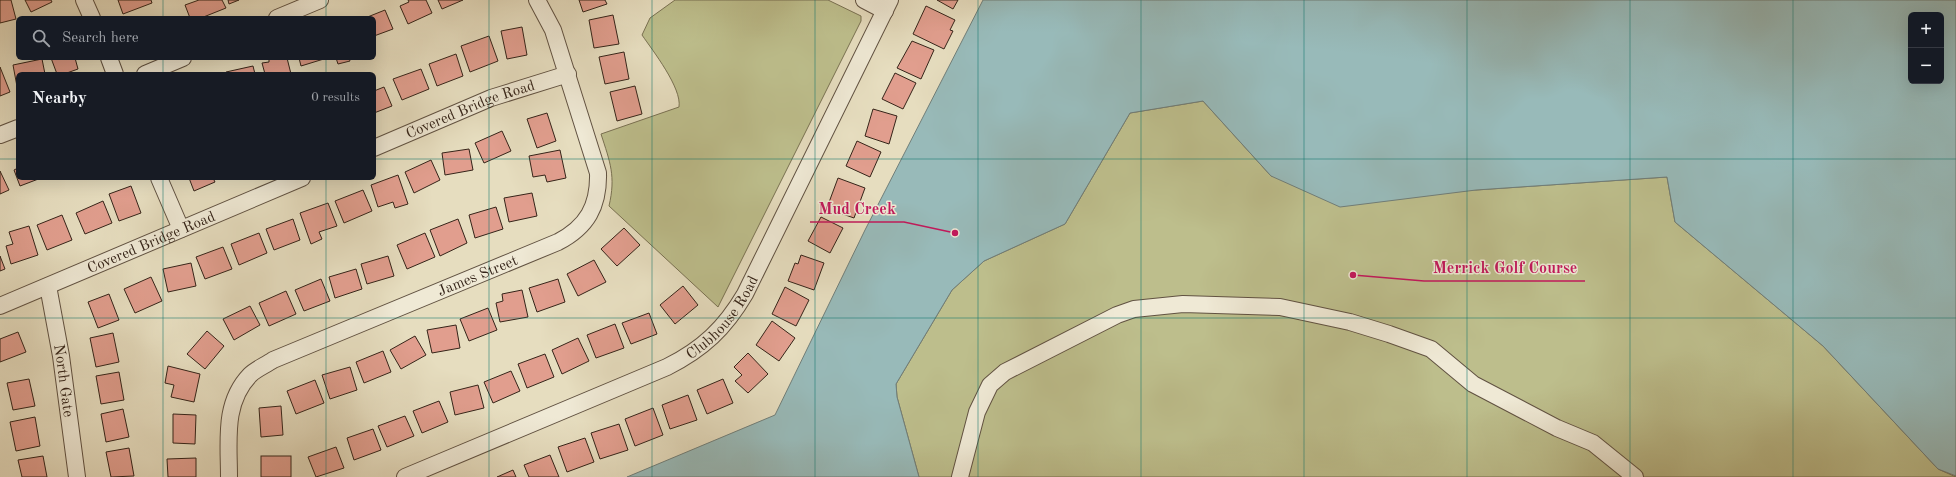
<!DOCTYPE html>
<meta charset="utf-8">
<style>
:root{--surface:#171b24;--page:#242831;--text:#f1f3f6;--muted:#9ea1a6;--line:#363941}
body{margin:0;font-family:"Old Standard TT",serif;background:var(--page);color:var(--text)}
.controls{position:absolute;right:12px;top:12px;display:grid;overflow:hidden;border-radius:6px;box-shadow:0 4px 16px #0002}
.controls button{width:36px;height:36px;display:grid;place-items:center;padding:0;border:0;border-bottom:1px solid var(--line);background:var(--surface);color:var(--text);font:20px sans-serif}
.list{margin:0;padding:0;list-style:none}
h2{display:flex;justify-content:space-between;align-items:center;height:52px;margin:0;padding:0 16px;font-size:17px}
h2 small{font-size:13px;font-weight:400;color:var(--muted)}
.icon{flex:none;width:22px;height:22px;fill:none;stroke:currentColor;stroke-width:2;stroke-linecap:round;stroke-linejoin:round}
.map{position:relative;flex:none;width:1956px;height:477px;overflow:hidden}
.search{position:absolute;background:var(--surface);box-shadow:0 4px 16px #0002;left:16px;top:16px;width:360px;height:44px;display:flex;align-items:center;gap:10px;box-sizing:border-box;padding:0 14px;border-radius:6px;color:var(--muted);font-size:15px}
.panel{position:absolute;background:var(--surface);box-shadow:0 4px 16px #0002;left:16px;top:72px;width:360px;height:108px;border-radius:6px}
.map>svg:first-child{display:block}
.green{fill:#bdbe8c;stroke:#797152}
.water{fill:#98bab9;stroke:#707e79;fill-rule:evenodd}
.building{fill:#e19e8e;stroke:#352419}
.lines{fill:none;stroke-linecap:round;stroke-linejoin:round}
.minor-casing{stroke:#615242;stroke-width:18}
.minor{stroke:#efe9d5;stroke-width:16}
.grid{fill:none;stroke:#0f766e;stroke-width:1;stroke-opacity:0.55}
.labels{text-anchor:middle;stroke-width:3;stroke-linejoin:round;paint-order:stroke}
.street-label{font-size:15px;fill:#352419;stroke:#efe9d5}
.leader{fill:none;stroke:#c2185b;stroke-width:1.5}
.callout-dot{fill:#c2185b;stroke:#efe9d5;stroke-width:1.5}
.callout-label{font-size:16px;text-anchor:middle;font-weight:bold;fill:#c2185b;stroke:#efe9d5;stroke-width:3;stroke-linejoin:round;paint-order:stroke}
</style>
<div class="map">
<svg width="1956" height="477" viewBox="0 0 1956 477">
<rect width="100%" height="100%" fill="#e6ddbf"/>
<filter id="stains"><feTurbulence type="fractalNoise" baseFrequency=".005" numOctaves="4"/><feColorMatrix values="0 0 0 0 .2 0 0 0 0 .09 0 0 0 0 .02 0 0 0 .5 -.17"/></filter>
<radialGradient id="worn" r=".72"><stop offset=".6" stop-color="#630" stop-opacity="0"/><stop offset="1" stop-color="#630" stop-opacity=".3"/></radialGradient>
<g class="green">
<path d="M675,0H828L861,16V21L718,307L609,206C616,176 610,162 601,134L679,107C682,88 653,51 642,35L650,18Z"/>
<path d="M1203,101L1271,176L1476,190L1667,177L1675,222L1823,346L1938,469L1956,477H919L897,397L896,384L952,290L984,261L1065,224L1130,113Z"/>
</g>
<path class="water" d="M983,0H1956V476L1938,469L1823,346L1675,222L1667,177L1476,190L1340,207L1271,176L1203,101L1130,113L1065,224L984,261L952,290L896,384L897,397L919,477H627L775,415L865,230ZM1911,15H1941V81H1911Z"/>
<g class="building">
<path d="M0,0H11L16,19L0,23Z"/>
<path d="M25,0H51L52,2L31,12Z"/>
<path d="M118,0H151L152,3L123,14Z"/>
<path d="M199,0H222L226,8L201,18H190L185,5Z"/>
<path d="M228,0H239L229,4Z"/>
<path d="M408,0H426L432,13L408,24L400,6L409,2Z"/>
<path d="M438,0H463L442,9Z"/>
<path d="M579,0H605L607,4L583,12Z"/>
<path d="M937,0H958L953,9Z"/>
<path d="M926,6L955,20L950,30L953,31L944,49L913,34Z"/>
<path d="M385,10L393,29L374,36V18H365Z"/>
<path d="M613,15L619,44L594,48L589,20Z"/>
<path d="M522,27L527,55L507,59L501,31Z"/>
<path d="M489,36L498,61L470,72L461,46Z"/>
<path d="M912,41L934,50L921,79L897,68Z"/>
<path d="M624,52L629,79L605,84L599,57Z"/>
<path d="M456,54L463,76L437,86L429,64Z"/>
<path d="M51,58H75L78,69L64,74H57Z"/>
<path d="M269,58H287L291,74H265L262,63L269,62Z"/>
<path d="M299,58H327L301,66Z"/>
<path d="M336,58H349L350,61L338,64Z"/>
<path d="M42,59L45,74H18V92L13,65Z"/>
<path d="M253,66L255,74H227L226,72Z"/>
<path d="M0,67L10,92L0,96Z"/>
<path d="M421,69L429,89L402,100L393,79Z"/>
<path d="M895,73L916,83L903,109L882,99Z"/>
<path d="M635,86L642,114L617,121L610,92Z"/>
<path d="M384,87L392,106L374,113V91Z"/>
<path d="M873,109L897,116L889,144L865,136Z"/>
<path d="M547,113L556,141L537,148L527,119Z"/>
<path d="M502,131L511,151L484,163L475,143Z"/>
<path d="M857,141L881,152L870,177L846,166Z"/>
<path d="M469,149L473,170L445,175L442,153Z"/>
<path d="M560,150L566,178L547,182L545,175L533,177L529,156Z"/>
<path d="M431,160L440,180L414,193L405,172Z"/>
<path d="M18,168V178H41L20,186L14,170Z"/>
<path d="M0,171L9,190L0,194Z"/>
<path d="M398,175L408,204L395,208L393,202L378,207L371,185Z"/>
<path d="M189,178H213L215,182L194,191Z"/>
<path d="M838,178L865,188L854,218L834,211L835,208L828,205Z"/>
<path d="M131,186L141,213L119,221L109,194Z"/>
<path d="M363,190L372,211L344,223L335,201Z"/>
<path d="M532,193L537,216L509,222L504,198Z"/>
<path d="M103,201L112,223L85,234L76,213Z"/>
<path d="M328,203L337,226L319,232L322,239L311,244L300,213Z"/>
<path d="M496,207L503,229L475,238L469,215Z"/>
<path d="M62,215L72,240L47,250L37,225Z"/>
<path d="M821,217L843,228L830,253L808,241Z"/>
<path d="M293,219L300,240L274,250L266,229Z"/>
<path d="M458,219L467,243L440,256L430,230Z"/>
<path d="M29,226L38,255L11,264L6,246L13,244L9,232Z"/>
<path d="M624,228L640,245L617,266L601,249Z"/>
<path d="M259,233L267,253L239,265L231,244Z"/>
<path d="M425,233L435,257L407,269L397,245Z"/>
<path d="M223,247L232,269L205,279L196,257Z"/>
<path d="M801,255L824,263L814,290L788,281L795,263L798,264Z"/>
<path d="M0,256L5,269L0,271Z"/>
<path d="M388,256L394,276L367,284L361,264Z"/>
<path d="M594,260L606,282L578,296L567,274Z"/>
<path d="M191,263L196,286L168,292L163,269Z"/>
<path d="M356,269L362,289L335,298L329,277Z"/>
<path d="M151,277L162,301L135,313L124,289Z"/>
<path d="M321,279L330,301L304,311L295,290Z"/>
<path d="M558,279L565,302L537,312L529,288Z"/>
<path d="M683,286L698,305L675,324L660,305Z"/>
<path d="M785,287L809,300L796,326L772,314Z"/>
<path d="M522,290L528,317L500,322L496,303L503,301L502,294Z"/>
<path d="M286,291L296,314L269,326L259,303Z"/>
<path d="M109,294L119,320L98,328L88,302Z"/>
<path d="M250,306L260,325L234,340L223,319Z"/>
<path d="M488,308L497,330L469,341L460,319Z"/>
<path d="M649,313L657,334L631,344L622,323Z"/>
<path d="M772,321L795,338L779,361L756,345Z"/>
<path d="M615,324L624,348L596,358L587,335Z"/>
<path d="M456,325L460,348L432,353L427,330Z"/>
<path d="M207,331L224,346L205,369L187,354Z"/>
<path d="M18,332L26,352L0,362V339Z"/>
<path d="M113,333L119,362L96,367L90,338Z"/>
<path d="M415,336L426,355L401,369L390,350Z"/>
<path d="M578,338L589,361L562,374L552,350Z"/>
<path d="M383,351L391,372L364,383L356,362Z"/>
<path d="M748,353L768,374L748,393L735,381L742,375L734,367Z"/>
<path d="M545,354L554,377L527,388L518,364Z"/>
<path d="M168,366L200,374L194,402L171,397L174,385L165,383Z"/>
<path d="M350,367L357,390L330,399L322,375Z"/>
<path d="M511,371L520,391L493,403L484,382Z"/>
<path d="M119,372L124,400L101,404L96,376Z"/>
<path d="M29,379L35,406L13,410L7,383Z"/>
<path d="M723,379L733,403L707,414L697,390Z"/>
<path d="M315,380L324,403L296,414L287,391Z"/>
<path d="M478,385L484,408L455,415L450,392Z"/>
<path d="M688,395L697,420L670,429L662,405Z"/>
<path d="M439,401L448,422L422,433L413,411Z"/>
<path d="M281,406L283,435L261,437L259,408Z"/>
<path d="M653,408L663,435L635,446L625,419Z"/>
<path d="M123,409L129,437L106,442L101,414Z"/>
<path d="M173,414L196,415L195,444L173,443Z"/>
<path d="M405,416L414,436L387,447L378,426Z"/>
<path d="M35,417L40,446L16,451L10,422Z"/>
<path d="M619,424L628,450L600,459L591,433Z"/>
<path d="M373,429L381,450L354,460L347,438Z"/>
<path d="M585,438L594,462L567,472L558,447Z"/>
<path d="M336,447L344,468L316,477L308,457Z"/>
<path d="M129,448L134,476L111,477L106,452Z"/>
<path d="M550,455L559,477H529L524,465Z"/>
<path d="M43,456L47,477H22L18,460Z"/>
<rect x="261" y="456" width="30" height="21"/>
<path d="M196,458V477H168L167,459Z"/>
<path d="M513,470L516,477H497Z"/>
</g>
<g class="lines">
<g class="minor-casing">
<g id="minor">
<path d="M84,0L92,18"/>
<path d="M864,0L885,11"/>
<path d="M277,18L320,0"/>
<path d="M109,58L115,74"/>
<path d="M145,74L183,58"/>
<path d="M0,135L18,128"/>
<path id="s1" d="M374,148L491,98L568,74"/>
<path d="M159,178L181,229"/>
<path id="s2" d="M48,286L61,356L77,477"/>
<path id="s3" d="M0,306L302,178"/>
<path id="s4" d="M229,477C229,441 223,403 250,375C256,369 266,365 273,360L558,242C587,227 599,206 598,173L553,30L537,0"/>
<path id="s5" d="M405,477L667,367C703,349 725,328 745,294L890,0"/>
<path d="M960,477L977,412L990,385L1005,372L1117,315L1134,309L1183,304L1280,307L1350,322L1389,334L1431,349L1473,384L1557,428L1593,443L1635,477"/>
</g>
</g>
<use href="#minor" class="minor"/>
</g>
<path class="grid" d="M163,0V18M326,0V18M489,0V477M652,0V477M815,0V477M978,0V477M1141,0V477M1304,0V477M1467,0V477M1630,0V477M1793,0V477M163,58V74M326,58V74M0,159H18M374,159H1956M163,178V477M326,178V477M0,318H1956"/>
<g class="labels">
<g class="street-label">
<text dy="5" stroke="none"><textPath href="#s1" startOffset="104">Covered Bridge Road</textPath></text>
<text dy="5" stroke="none"><textPath href="#s3" startOffset="164">Covered Bridge Road</textPath></text>
<text dy="5" stroke="none"><textPath href="#s4" startOffset="356">James Street</textPath></text>
<text dy="5" stroke="none"><textPath href="#s5" startOffset="360">Clubhouse Road</textPath></text>
<text dy="5" stroke="none"><textPath href="#s2" startOffset="96">North Gate</textPath></text>
</g>
</g>
<path class="leader" d="M955 233L904 222H810M1353 275L1424 281H1585"/>
<g class="callout-dot">
<circle cx="955" cy="233" r="4"/>
<circle cx="1353" cy="275" r="4"/>
</g>
<g class="callout-label">
<text x="857" y="214">Mud Creek</text>
<text x="1505" y="273">Merrick Golf Course</text>
</g>
<rect width="100%" height="100%" filter="url(#stains)"/>
<rect width="100%" height="100%" fill="url(#worn)"/>
</svg>
<div class="controls">
<button>+</button>
<button>−</button>
</div>
<div class="search"><svg class="icon" aria-label="search" viewBox="0 0 24 24"><circle cx="10" cy="10" r="6"/><path d="M15 15l6 6"/></svg>Search here</div>
<section class="panel">
<h2>Nearby<small>0 results</small></h2>
<ul class="list">
</ul>
</section>
</div>
